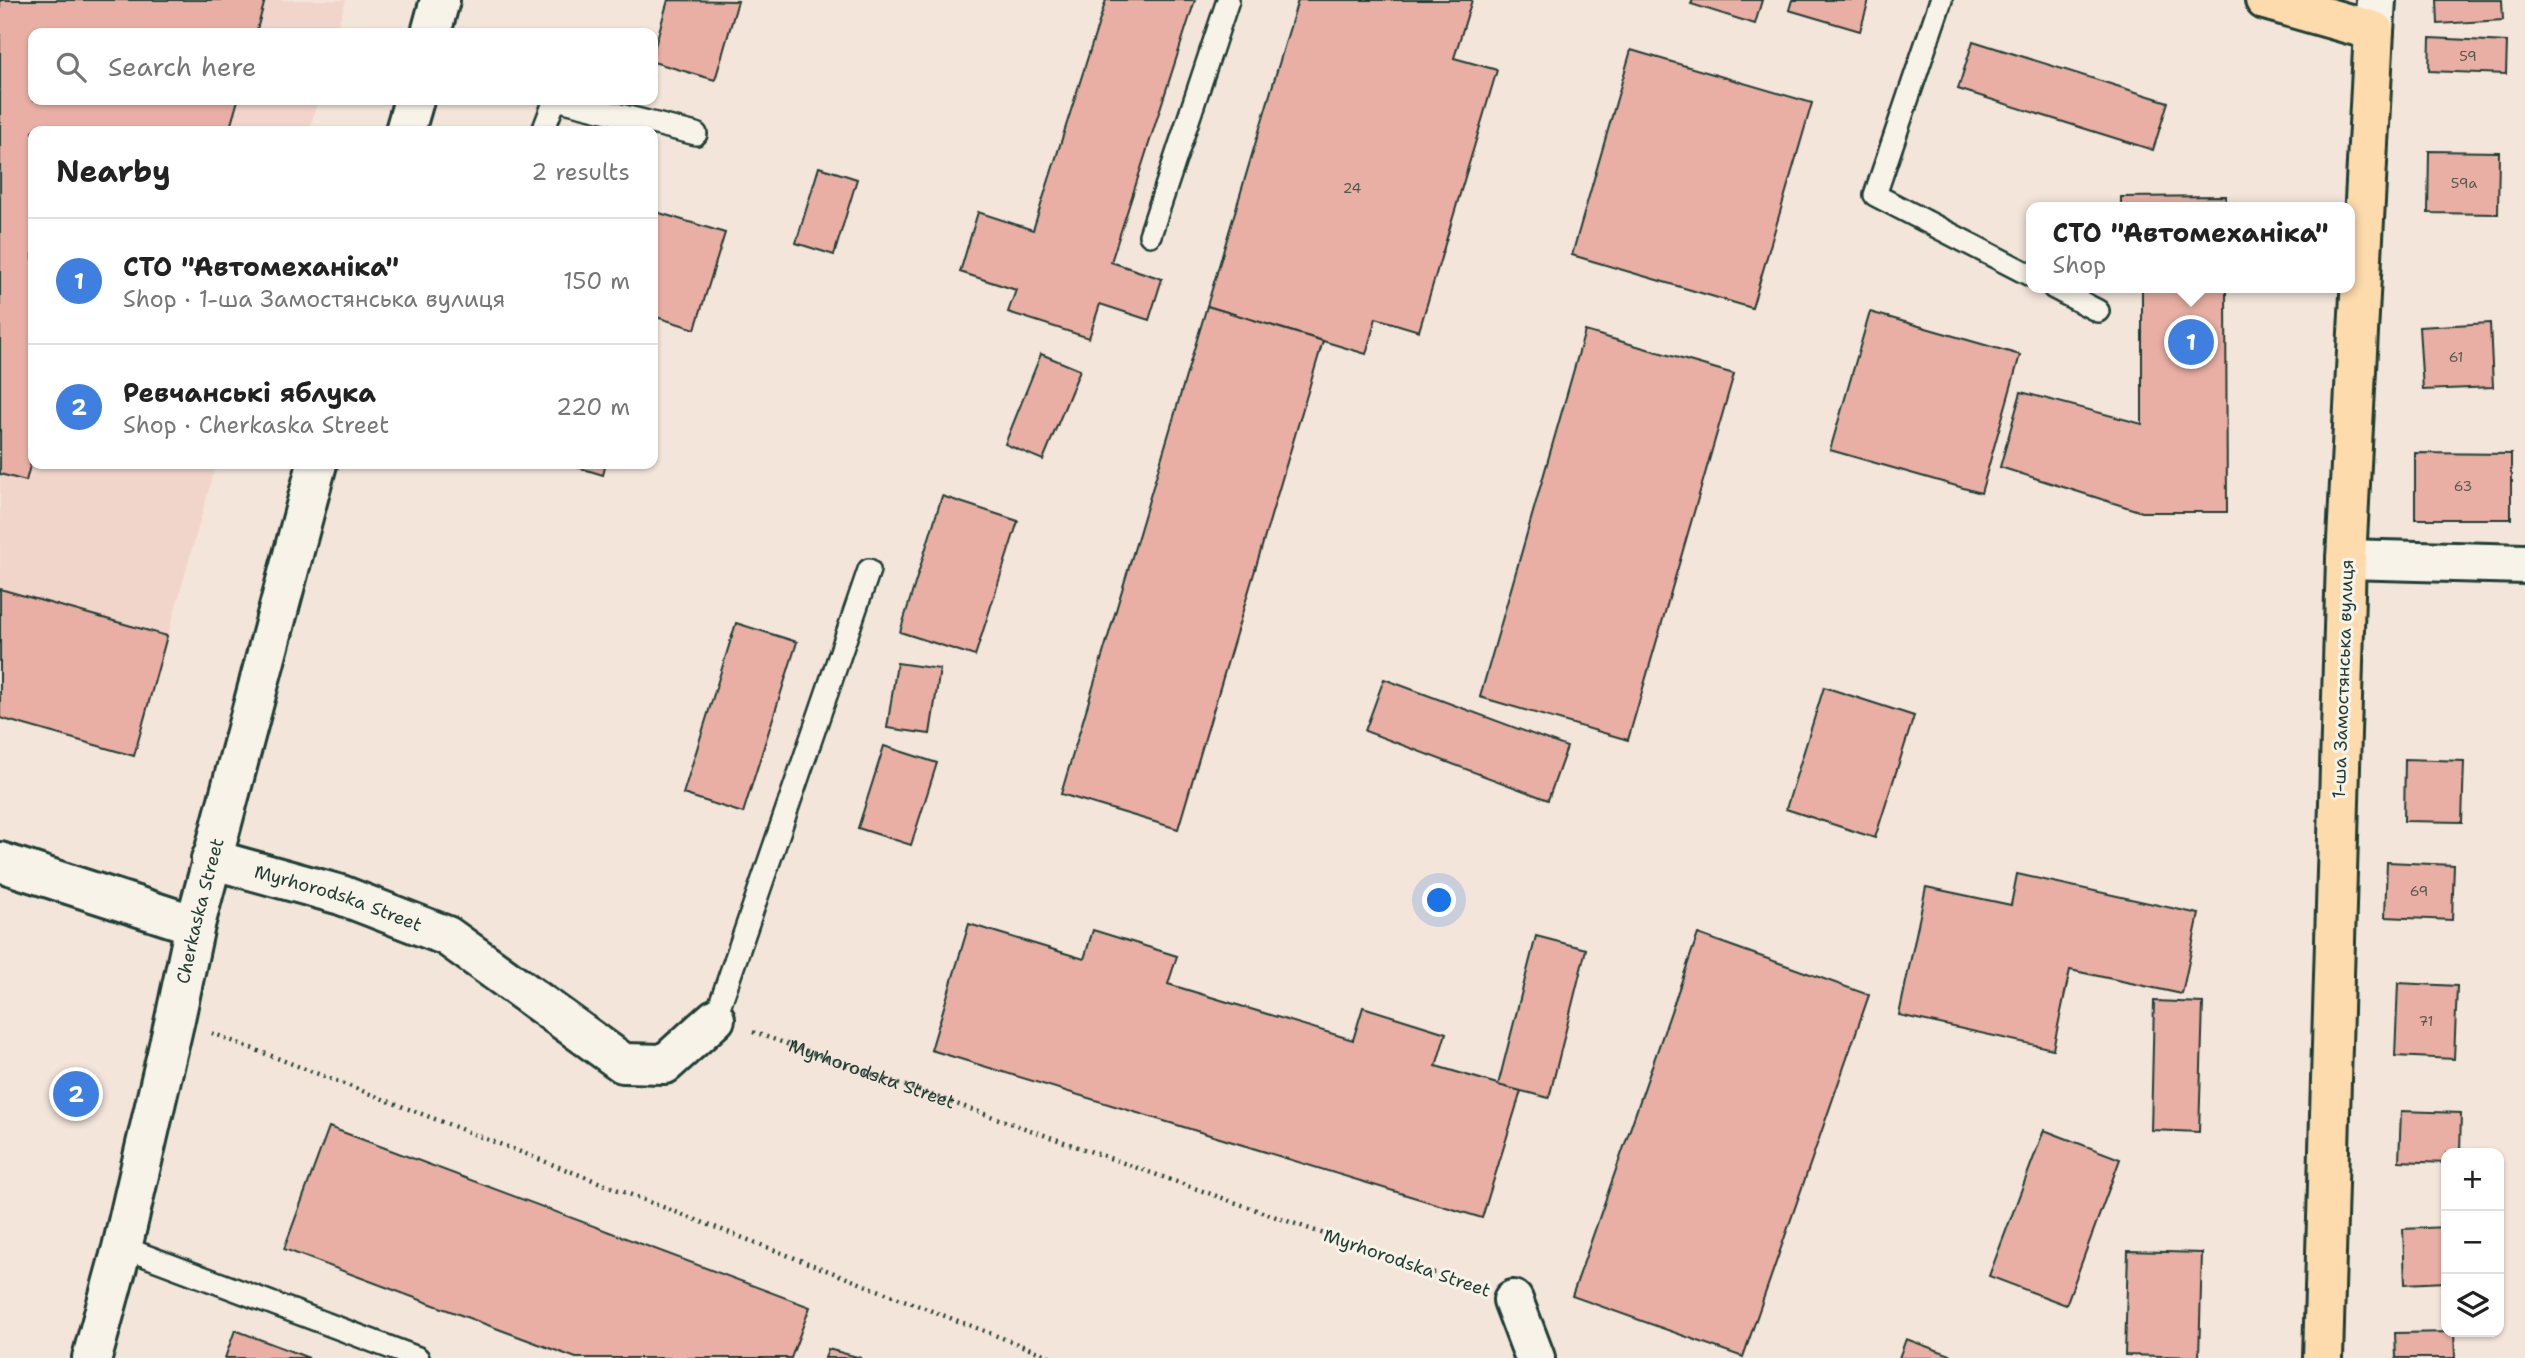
<!DOCTYPE html>
<meta charset="utf-8">
<style>
:root{--surface:#fff;--page:#f6f6f6;--text:#222;--muted:#767676;--line:#e0e0e0;--accent:#d93025}
body{margin:0;font-family:"Shantell Sans",sans-serif;background:var(--page);color:var(--text)}
.controls{position:absolute;right:21px;bottom:21px;display:grid;overflow:hidden;border-radius:14px;box-shadow:0 2px 5px #0004}
.controls button{width:63px;height:63px;display:grid;place-items:center;padding:0;border:0;border-bottom:2px solid var(--line);background:var(--surface);color:var(--text);font:35px sans-serif}
.you{position:absolute;left:1440px;top:901px;width:24px;height:24px;margin:-18px;border:5px solid #fff;border-radius:50%;background:#1a73e8;box-shadow:0 0 0 10px #1a73e833}
.badge{display:grid;place-items:center;width:46px;height:46px;border-radius:50%;background:var(--accent);color:#fff;font-size:23px;font-weight:700}
.pin{position:absolute;translate:-50% -50%;border:4px solid #fff;box-shadow:0 2px 7px #0006}
.popup{position:absolute;left:2026px;top:202px;width:329px;height:91px;box-sizing:border-box;display:grid;place-content:center;border-radius:14px;background:var(--surface);filter:drop-shadow(0 2px 5px #0005);font-size:23px;white-space:nowrap;color:var(--muted)}
.popup b{font-size:26px;color:var(--text)}
.popup::after{content:'';position:absolute;left:50%;top:100%;margin-left:-14px;border:14px solid transparent;border-top-color:var(--surface)}
.list{margin:0;padding:0;list-style:none}
h2{display:flex;justify-content:space-between;align-items:center;height:91px;margin:0;padding:0 28px;font-size:30px}
h2 small{font-size:23px;font-weight:400;color:var(--muted)}
.list li{display:grid;grid-template-columns:46px 1fr auto;gap:21px;align-items:center;box-sizing:border-box;height:126px;padding:0 28px;border-top:2px solid var(--line)}
.list b{display:block;font-size:26px;white-space:nowrap}
.list p{margin:0;font-size:23px;white-space:nowrap;color:var(--muted)}
.list em{font-size:23px;font-style:normal;color:var(--muted)}
.icon{flex:none;width:38px;height:38px;fill:none;stroke:currentColor;stroke-width:2;stroke-linecap:round;stroke-linejoin:round}
.map{position:relative;flex:none;width:2525px;height:1358px;overflow:hidden}
.search{position:absolute;background:var(--surface);box-shadow:0 2px 5px #0004;left:28px;top:28px;width:630px;height:77px;display:flex;align-items:center;gap:18px;box-sizing:border-box;padding:0 24px;border-radius:14px;color:var(--muted);font-size:26px}
.panel{position:absolute;background:var(--surface);box-shadow:0 2px 5px #0004;left:28px;top:126px;width:630px;height:343px;border-radius:14px}
.map>svg:first-child{display:block}
.built{fill:#f1d5ca}
.building{fill:#e9afa4;stroke:#1f3d34;stroke-width:2}
.lines{fill:none;stroke-linecap:round;stroke-linejoin:round}
.lane-casing{stroke:#1f3d34;stroke-width:26}
.street-casing{stroke:#1f3d34;stroke-width:44}
.primary-casing{stroke:#1f3d34;stroke-width:44}
.path{stroke:#1f3d34;stroke-width:4.5;stroke-dasharray:2 5;stroke-linecap:butt}
.lane{stroke:#f7f3e8;stroke-width:21}
.street{stroke:#f7f3e8;stroke-width:38}
.primary{stroke:#fedbac;stroke-width:38}
.labels{text-anchor:middle;stroke-width:6;stroke-linejoin:round;paint-order:stroke}
.number-label{font-size:14px;fill:#525a50}
.street-label{font-size:18px;fill:#1f3d34;stroke:#f7f3e8}
</style>
<div class="map">
<svg width="2525" height="1358" viewBox="0 0 2525 1358">
<rect width="100%" height="100%" fill="#f4e5da"/>
<filter id="ink" filterUnits="userSpaceOnUse"><feTurbulence type="fractalNoise" baseFrequency=".0143" numOctaves="2"/><feDisplacementMap in="SourceGraphic" scale="14" xChannelSelector="R" yChannelSelector="G"/><feConvolveMatrix kernelMatrix="1 2 1 2 8 2 1 2 1" color-interpolation-filters="sRGB"/></filter>
<g filter="url(#ink)">
<path class="built" d="M0,0H346L336,33H33V100H318L309,131H33V464H216L134,756L0,718Z"/>
<g class="building">
<path d="M0,0H265L256,33H33V100H238L229,131H33V454L26,481L0,474Z"/>
<path d="M668,0L738,1L715,80L653,62V53Z"/>
<path d="M1106,0H1195L1111,262L1162,279L1149,320L1100,304L1089,338L1008,312L1016,290L960,272L978,212L1033,230Z"/>
<path d="M1298,0H1472L1454,58L1497,70L1419,331L1376,318L1366,354L1207,306Z"/>
<path d="M1693,0H1762L1755,24L1691,4Z"/>
<path d="M1792,0H1869L1860,31L1789,10Z"/>
<path d="M2437,0H2502L2503,20L2438,24Z"/>
<path d="M2430,38L2507,42L2506,74L2429,71Z"/>
<path d="M1973,41L2168,102L2153,150L1958,89Z"/>
<path d="M1631,50L1812,103L1752,308L1572,255Z"/>
<path d="M2429,151L2499,152L2498,214L2428,213Z"/>
<path d="M819,167L857,179L834,255L796,243Z"/>
<path d="M2226,196V207H2121V197Z"/>
<path d="M653,211L725,233L695,329L653,316Z"/>
<path d="M2142,288H2226L2227,512H2142L2000,467L2021,392L2142,424Z"/>
<path d="M1207,306L1323,341L1178,829L1061,794Z"/>
<path d="M1870,312L2020,355L1981,493L1830,450Z"/>
<path d="M2490,323L2493,387L2423,390L2419,327Z"/>
<path d="M1585,331L1734,374L1628,740L1480,697Z"/>
<path d="M1041,354L1080,370L1043,460L1005,444Z"/>
<path d="M2415,453L2511,454V519H2415Z"/>
<path d="M567,464H606L603,475Z"/>
<path d="M942,496L1018,521L975,656L900,632Z"/>
<path d="M0,589L167,636L134,756L0,718Z"/>
<path d="M736,623L797,642L743,813L683,794Z"/>
<path d="M897,663L940,669L930,734L887,728Z"/>
<path d="M1384,679L1567,747L1548,800L1365,731Z"/>
<path d="M1824,687L1914,716L1875,838L1786,809Z"/>
<path d="M884,746L937,763L911,845L858,828Z"/>
<path d="M2405,759L2464,761L2462,822L2404,821Z"/>
<path d="M2387,862L2454,865L2452,920L2385,917Z"/>
<path d="M2017,874L2199,914L2182,994L2070,970L2053,1049L1899,1015L1926,887L2011,905Z"/>
<path d="M969,924L1084,959L1093,930L1177,956L1168,984L1353,1040L1363,1007L1446,1033L1436,1066L1521,1091L1482,1218L931,1050Z"/>
<path d="M1698,934L1869,995L1743,1357L1572,1296Z"/>
<path d="M1536,936L1586,949L1549,1098L1498,1085Z"/>
<path d="M2398,983L2457,986L2454,1059L2395,1056Z"/>
<path d="M2154,1001L2203,1003L2199,1132L2151,1130Z"/>
<path d="M2401,1111L2461,1113L2460,1153H2446V1163L2399,1161Z"/>
<path d="M329,1127L810,1307L791,1358H576L284,1249Z"/>
<path d="M2044,1130L2120,1159L2066,1305L1989,1276Z"/>
<path d="M2446,1227V1282L2405,1284L2403,1229Z"/>
<path d="M2128,1251L2202,1253L2199,1357L2125,1355Z"/>
<path d="M235,1330L309,1358H225Z"/>
<path d="M2454,1332L2455,1358H2396L2395,1333Z"/>
<path d="M1906,1339L1956,1357V1358H1899Z"/>
<path d="M828,1349L861,1358H825Z"/>
</g>
<g class="lines">
<g class="lane-casing">
<g id="lane">
<path d="M1941,0L1875,195L2032,276"/>
<path d="M560,100L696,134"/>
<path d="M543,131L555,100"/>
<path d="M1150,235L1228,0"/>
<path d="M2054,288L2098,311"/>
<path d="M715,1019L869,570"/>
<path d="M122,1247L418,1358"/>
</g>
</g>
<g class="street-casing">
<g id="street">
<path d="M2374,31L2376,0"/>
<path d="M431,33L440,0"/>
<path d="M405,131L414,100"/>
<path d="M2346,559L2525,564"/>
<path id="s2" d="M211,859L341,895L447,936L623,1063L665,1064L715,1019"/>
<path d="M0,862L195,925"/>
<path d="M1513,1300L1535,1358"/>
<path id="s3" d="M92,1358L122,1248L175,1019L195,925L317,464"/>
</g>
</g>
<g class="primary-casing">
<path id="primary" d="M2265,0L2374,31L2346,559L2323,1358"/>
</g>
<g class="path">
<path id="s1" d="M753,1032L1477,1288"/>
<path d="M212,1033L1054,1358"/>
</g>
<use href="#lane" class="lane"/>
<use href="#street" class="street"/>
<use href="#primary" class="primary"/>
</g>
</g>
<g class="labels">
<g class="number-label">
<text x="2468" y="61">59</text>
<text x="2464" y="188">59а</text>
<text x="1352" y="193">24</text>
<text x="2456" y="362">61</text>
<text x="2463" y="491">63</text>
<text x="2419" y="896">69</text>
<text x="2426" y="1026">71</text>
</g>
<g class="street-label">
<text transform="translate(2343 679) rotate(-88)" y="6">1-ша Замостянська вулиця</text>
<text dy="6" stroke="none"><textPath href="#s2" startOffset="133">Myrhorodska Street</textPath></text>
<text dy="6" stroke="none"><textPath href="#s3" startOffset="460">Cherkaska Street</textPath></text>
<text dy="6" stroke="none"><textPath href="#s1" startOffset="126">Myrhorodska Street</textPath></text>
<text transform="translate(1407 1263) rotate(19)" y="6">Myrhorodska Street</text>
</g>
</g>
</svg>
<div class="controls">
<button>+</button>
<button>−</button>
<button><svg class="icon" aria-label="layers" viewBox="0 0 24 24"><path d="M12 4l9 5-9 5-9-5zM3 14l9 5 9-5"/></svg></button>
</div>
<div class="you"></div>
<div class="pin badge" style="left:2191px;top:342px;background:#3f7fe0">1</div>
<div class="popup"><b>СТО &quot;Автомеханіка&quot;</b>Shop</div>
<div class="pin badge" style="left:76px;top:1094px;background:#3f7fe0">2</div>
<div class="search"><svg class="icon" aria-label="search" viewBox="0 0 24 24"><circle cx="10" cy="10" r="6"/><path d="M15 15l6 6"/></svg>Search here</div>
<section class="panel">
<h2>Nearby<small>2 results</small></h2>
<ul class="list">
<li><span class="badge" style="background:#3f7fe0">1</span><div><b>СТО &quot;Автомеханіка&quot;</b><p>Shop · 1-ша Замостянська вулиця</p></div><em>150 m</em></li>
<li><span class="badge" style="background:#3f7fe0">2</span><div><b>Ревчанські яблука</b><p>Shop · Cherkaska Street</p></div><em>220 m</em></li>
</ul>
</section>
</div>
